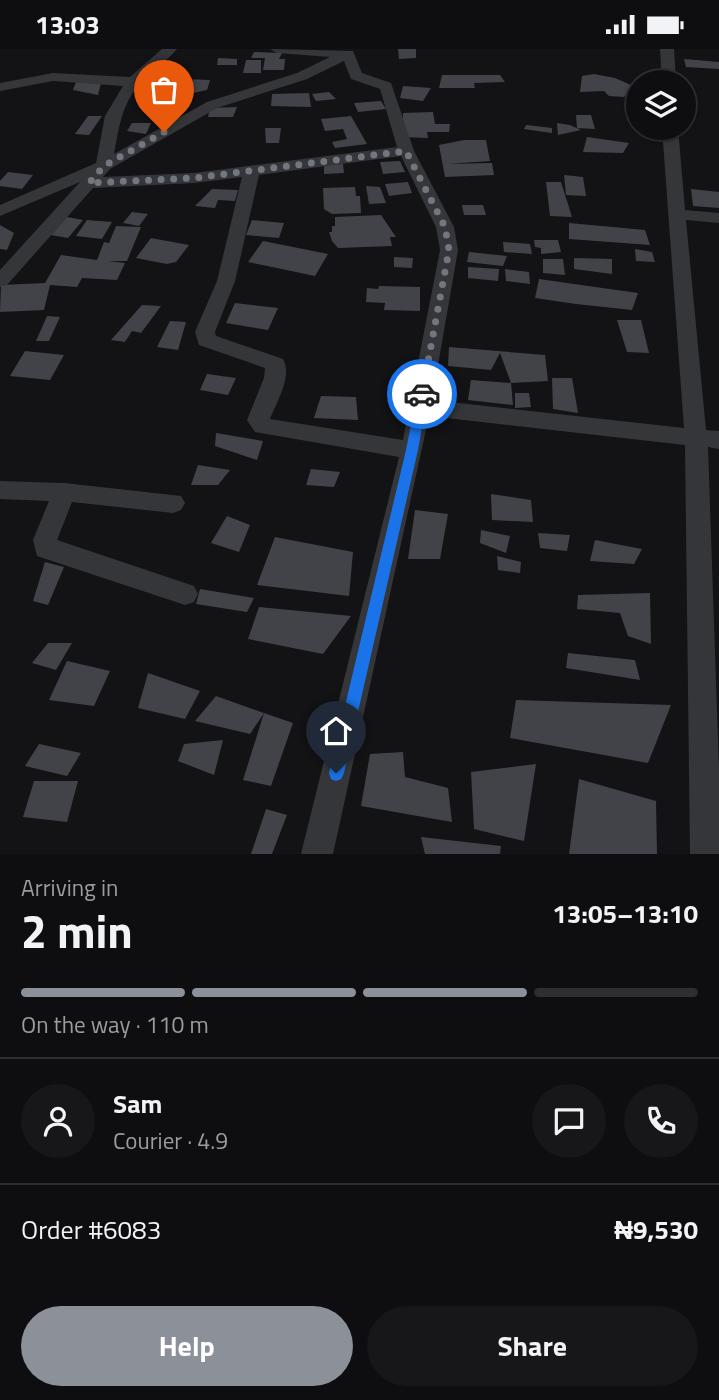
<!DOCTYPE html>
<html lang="en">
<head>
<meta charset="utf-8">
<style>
	body { margin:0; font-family:"Titillium Web",sans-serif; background:#171719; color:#f1f3f6; height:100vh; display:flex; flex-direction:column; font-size:26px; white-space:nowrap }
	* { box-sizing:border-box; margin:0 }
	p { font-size:23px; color:#9b9c9f }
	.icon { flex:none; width:38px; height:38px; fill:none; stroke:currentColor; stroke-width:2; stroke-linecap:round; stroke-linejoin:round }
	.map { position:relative; height:805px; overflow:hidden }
	.details { display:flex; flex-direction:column; background:#0e0e10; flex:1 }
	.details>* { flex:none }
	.fabs { position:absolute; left:626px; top:21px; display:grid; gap:14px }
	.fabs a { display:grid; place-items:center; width:70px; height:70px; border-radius:50%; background:#0e0e10; box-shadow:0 2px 5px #0004,0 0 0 2px #2e2e30; font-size:35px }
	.pin { position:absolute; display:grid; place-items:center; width:60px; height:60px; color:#fff; margin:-72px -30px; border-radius:50% 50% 50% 0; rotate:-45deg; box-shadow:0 0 7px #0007 }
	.pin .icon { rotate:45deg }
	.courier { position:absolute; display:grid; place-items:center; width:70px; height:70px; margin:-35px; border:5px solid #1a73e8; border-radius:50%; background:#fff; color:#222; box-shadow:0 2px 9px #0007 }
	.summary em { font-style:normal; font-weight:700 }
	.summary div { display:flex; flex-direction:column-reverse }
	.summary { display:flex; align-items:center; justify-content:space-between; height:119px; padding:0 21px }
	h1 { font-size:46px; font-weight:700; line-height:52px }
	.bar { display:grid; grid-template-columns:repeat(4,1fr); gap:10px 7px; align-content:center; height:84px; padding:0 21px }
	.bar i { height:9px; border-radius:5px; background:#2e2e30 }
	.bar .current { background:#8c9099 }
	.bar p { grid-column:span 4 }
	.line { display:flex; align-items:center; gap:18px; padding:0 21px; border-top:2px solid #2e2e30 }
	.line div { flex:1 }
	.round { display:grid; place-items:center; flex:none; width:74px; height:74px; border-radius:37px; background:#171719 }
	.action { display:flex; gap:14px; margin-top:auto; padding:14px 21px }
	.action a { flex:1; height:80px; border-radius:42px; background:#8c9099; color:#fff; font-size:28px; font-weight:700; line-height:80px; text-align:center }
	.action a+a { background:#171719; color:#f1f3f6 }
	.status { display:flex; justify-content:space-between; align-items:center; height:49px; padding:0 35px; background:#0e0e10; direction:ltr }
	.status svg { height:19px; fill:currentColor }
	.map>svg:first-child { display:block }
	.building { fill:#424348 }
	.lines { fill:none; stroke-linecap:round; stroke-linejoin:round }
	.street { fill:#353639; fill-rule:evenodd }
	.route { fill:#1a73e8 }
	.done { stroke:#73767c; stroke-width:7; stroke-dasharray:0 12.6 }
</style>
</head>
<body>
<div class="status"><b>13:03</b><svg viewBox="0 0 49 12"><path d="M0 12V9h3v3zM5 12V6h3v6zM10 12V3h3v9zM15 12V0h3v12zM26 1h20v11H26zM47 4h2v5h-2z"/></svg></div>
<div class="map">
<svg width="719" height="805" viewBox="0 0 719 805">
	<rect width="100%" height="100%" fill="#131315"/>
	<g class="building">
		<polygon points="398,0 416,0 416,9 399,10"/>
		<polygon points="254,3 282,4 279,10 285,10 284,21 263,21 265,9 251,9"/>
		<polygon points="218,9 237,10 237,16 217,16"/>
		<polygon points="684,10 719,13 719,20 686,18"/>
		<polygon points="246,11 261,11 261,24 243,24"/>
		<polygon points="594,25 615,29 633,37 624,48 609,47 604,42 580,43 582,27"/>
		<polygon points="442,26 500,26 505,33 474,34 475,39 439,39"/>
		<polygon points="185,30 210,31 207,41 193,44 191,39 182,54 157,53 171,37 176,38"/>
		<polygon points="76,33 101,34 98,46 73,41"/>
		<polygon points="403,37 431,39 423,52 400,49"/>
		<polygon points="329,43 336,50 316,52 312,45"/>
		<polygon points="309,44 311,58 271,57 272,45"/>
		<polygon points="381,52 386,60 358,63 354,54"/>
		<polygon points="237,58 233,68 208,68 210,59"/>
		<polygon points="433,63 435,75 450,75 449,83 427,83 428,89 402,88 403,64"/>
		<polygon points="576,66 591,66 595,80 577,79"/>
		<polygon points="88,67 102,67 89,86 75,85"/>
		<polygon points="351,67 367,95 335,99 332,93 347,90 343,80 325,82 321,70"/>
		<polygon points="132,74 151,74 146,85 127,82"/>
		<polygon points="557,74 570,76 581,81 558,86"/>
		<polygon points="526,76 552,79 552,84 524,80"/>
		<polygon points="265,79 281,79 279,94 266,94"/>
		<polygon points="587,88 629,94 623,104 583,103"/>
		<polygon points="464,91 486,91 490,112 447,115 492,114 494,126 445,128 439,96"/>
		<polygon points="400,112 405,123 383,125 380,113"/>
		<polygon points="343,115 344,124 324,125 324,116"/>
		<polygon points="8,123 33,126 22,140 0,137 0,132"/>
		<polygon points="564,126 583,128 586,147 566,146"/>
		<polygon points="408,133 412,144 389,147 385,135"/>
		<polygon points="546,133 561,133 572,168 550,167"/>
		<polygon points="366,137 380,138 386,154 369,155"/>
		<polygon points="355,138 356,147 360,147 361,164 332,165 324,160 323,139"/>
		<polygon points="212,140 238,141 235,152 218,151 215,159 195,157"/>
		<polygon points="691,140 719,143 719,159 693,157"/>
		<polygon points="462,156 483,156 486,166 464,166"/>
		<polygon points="132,163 148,165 139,177 123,174"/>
		<polygon points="381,166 396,188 390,188 392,197 338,199 332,192 329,183 332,183 332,177 335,177 335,168"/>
		<polygon points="67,168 83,171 68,189 51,186"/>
		<polygon points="87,171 112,173 102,190 76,187"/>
		<polygon points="252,171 284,174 279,189 246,186"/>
		<polygon points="569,174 645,181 650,196 569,190"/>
		<polygon points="0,176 14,184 7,201 0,200"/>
		<polygon points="116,177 141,178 127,212 108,212 125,214 117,231 82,229 77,238 50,236 44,261 0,263 1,236 45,234 61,206 97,211 104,193 109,194"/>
		<polygon points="151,189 189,196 176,213 167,215 136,209"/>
		<polygon points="534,191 558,191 561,203 541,205 541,199 535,198"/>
		<polygon points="263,192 328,205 315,227 248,213"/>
		<polygon points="503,193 530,195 532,205 504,203"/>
		<polygon points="635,200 652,203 655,213 636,212"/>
		<polygon points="469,203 507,207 503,217 467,213"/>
		<polygon points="394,208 413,209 412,219 394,218"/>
		<polygon points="574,209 612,210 612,225 574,220"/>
		<polygon points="543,210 563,210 565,226 543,224"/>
		<polygon points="468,218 499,220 498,232 468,229"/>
		<polygon points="505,220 529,223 530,235 506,232"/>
		<polygon points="539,230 581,236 638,244 632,261 576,255 535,249"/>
		<polygon points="379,237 420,238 420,262 384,261 385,254 366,253 367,239 378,240"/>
		<polygon points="235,254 278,259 268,281 226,274"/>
		<polygon points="142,256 161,257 141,284 132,282 125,293 111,291"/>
		<polygon points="47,267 60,268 49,292 36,292"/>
		<polygon points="617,271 641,271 649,304 627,303"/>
		<polygon points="170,272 186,273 178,301 157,298"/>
		<polygon points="449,298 545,306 548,332 511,334 513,356 468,351 471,331 511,334 500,304 491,321 448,317"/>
		<polygon points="25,302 64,306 50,331 10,327"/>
		<polygon points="207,325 236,329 228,346 200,341"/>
		<polygon points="552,329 572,329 578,364 553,360"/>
		<polygon points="515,344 529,344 531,358 515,359"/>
		<polygon points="321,347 356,348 358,371 314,369"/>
		<polygon points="216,384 263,392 257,411 215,397"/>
		<polygon points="198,416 230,421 218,436 191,436"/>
		<polygon points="311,420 340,423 334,438 306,436"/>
		<polygon points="491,445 531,451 533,473 492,471"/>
		<polygon points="415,461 448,465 440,510 408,510"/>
		<polygon points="227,467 250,476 239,503 211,494"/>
		<polygon points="481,481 510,487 506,504 480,494"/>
		<polygon points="538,484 570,486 567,502 540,499"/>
		<polygon points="275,488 353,503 349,547 257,536"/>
		<polygon points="595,491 642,500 634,515 590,512"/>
		<polygon points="497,507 521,513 520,524 498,521"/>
		<polygon points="45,513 64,518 48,556 33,552"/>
		<polygon points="200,540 254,549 247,563 196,555"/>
		<polygon points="650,544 651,595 628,587 620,564 577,560 578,546"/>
		<polygon points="259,558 351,567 323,605 248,590"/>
		<polygon points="48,594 72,594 56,621 32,614"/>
		<polygon points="568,604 635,611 640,631 566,619"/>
		<polygon points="67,612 110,622 94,657 49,651"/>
		<polygon points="148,624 200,642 185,670 138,659"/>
		<polygon points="216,647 264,664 250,685 195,672"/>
		<polygon points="516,651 671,656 648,714 510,689"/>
		<polygon points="264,664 293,674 271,737 243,731"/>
		<polygon points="223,691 214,726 178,712 184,695"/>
		<polygon points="39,695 81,704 67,727 25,717"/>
		<polygon points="403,703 405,728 448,739 452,773 361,757 370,705"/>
		<polygon points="536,715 524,792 474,780 471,723"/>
		<polygon points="579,730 656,752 657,805 569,805"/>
		<polygon points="34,732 78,732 67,773 23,768"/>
		<polygon points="266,760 287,766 272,805 251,805"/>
		<polygon points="421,788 501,797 500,805 425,805"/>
	</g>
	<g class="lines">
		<g class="street">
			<path d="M162,0H177C166,13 152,22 141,34C122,53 119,79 114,105L207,53L297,24L330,8L277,4L270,0L353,2L362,24L391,34L414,102L454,178L458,201L432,351L684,379L662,79H678L685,161L719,164V174L686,171L706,381L719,382V400L708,398L719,721V805H690L685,396L429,367L333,805H301L399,408L255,383L247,371L264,329L265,319L199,296L195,283L217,232L242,128L194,134L93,139L7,236L0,238V221L80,133L0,167V156L96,114L105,67L123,37L53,32L0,42V34L53,24L130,28ZM344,12L351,30L380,40L397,98L194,124L103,128L110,120L217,59L307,30ZM401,107L436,178L440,201L403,391L270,370C276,354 293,327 283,310L216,287L215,283L235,232L259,126Z"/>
			<polygon points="660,0 674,0 676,33 662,33"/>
			<polygon points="0,432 64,434 181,447 185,454 181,461 173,464 72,453 57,491 194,537 198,545 194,553 185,556 37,507 33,491 49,452 0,450"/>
		</g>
	</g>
	<polygon class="route" points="422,341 428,345 418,401 344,724 341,730 336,732 331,730 329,724 406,401 417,345"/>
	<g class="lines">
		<polyline class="done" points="164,83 104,117 89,134 194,129 406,102 445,178 449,201 422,345"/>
	</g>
</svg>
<div class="fabs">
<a><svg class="icon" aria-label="layers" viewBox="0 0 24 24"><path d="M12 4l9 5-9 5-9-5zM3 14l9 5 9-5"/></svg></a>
</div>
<div class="pin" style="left:164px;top:83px;background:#ea580c"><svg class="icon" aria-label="bag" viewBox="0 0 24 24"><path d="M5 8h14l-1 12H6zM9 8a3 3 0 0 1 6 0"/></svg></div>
<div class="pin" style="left:336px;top:724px;background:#1f2937"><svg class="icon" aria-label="home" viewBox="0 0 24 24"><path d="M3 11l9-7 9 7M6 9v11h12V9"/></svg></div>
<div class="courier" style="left:422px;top:345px"><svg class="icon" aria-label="car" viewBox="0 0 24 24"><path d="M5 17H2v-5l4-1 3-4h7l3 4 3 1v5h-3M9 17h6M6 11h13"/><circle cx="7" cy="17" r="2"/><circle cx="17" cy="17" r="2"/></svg></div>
</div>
<section class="details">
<div class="summary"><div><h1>2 min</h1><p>Arriving in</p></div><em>13:05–13:10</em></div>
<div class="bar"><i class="current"></i><i class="current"></i><i class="current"></i><i></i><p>On the way · 110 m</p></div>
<div class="line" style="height:126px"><a class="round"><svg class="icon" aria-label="person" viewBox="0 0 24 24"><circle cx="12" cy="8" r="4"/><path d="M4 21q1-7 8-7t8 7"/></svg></a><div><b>Sam</b><p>Courier · 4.9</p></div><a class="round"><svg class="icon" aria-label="chat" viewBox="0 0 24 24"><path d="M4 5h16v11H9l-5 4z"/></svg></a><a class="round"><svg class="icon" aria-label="phone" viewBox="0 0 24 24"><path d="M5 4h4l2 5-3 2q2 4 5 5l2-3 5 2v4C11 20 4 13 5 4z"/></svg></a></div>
<div class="line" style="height:91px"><div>Order #6083</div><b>₦9,530</b></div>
<div class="action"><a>Help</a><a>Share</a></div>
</section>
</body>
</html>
